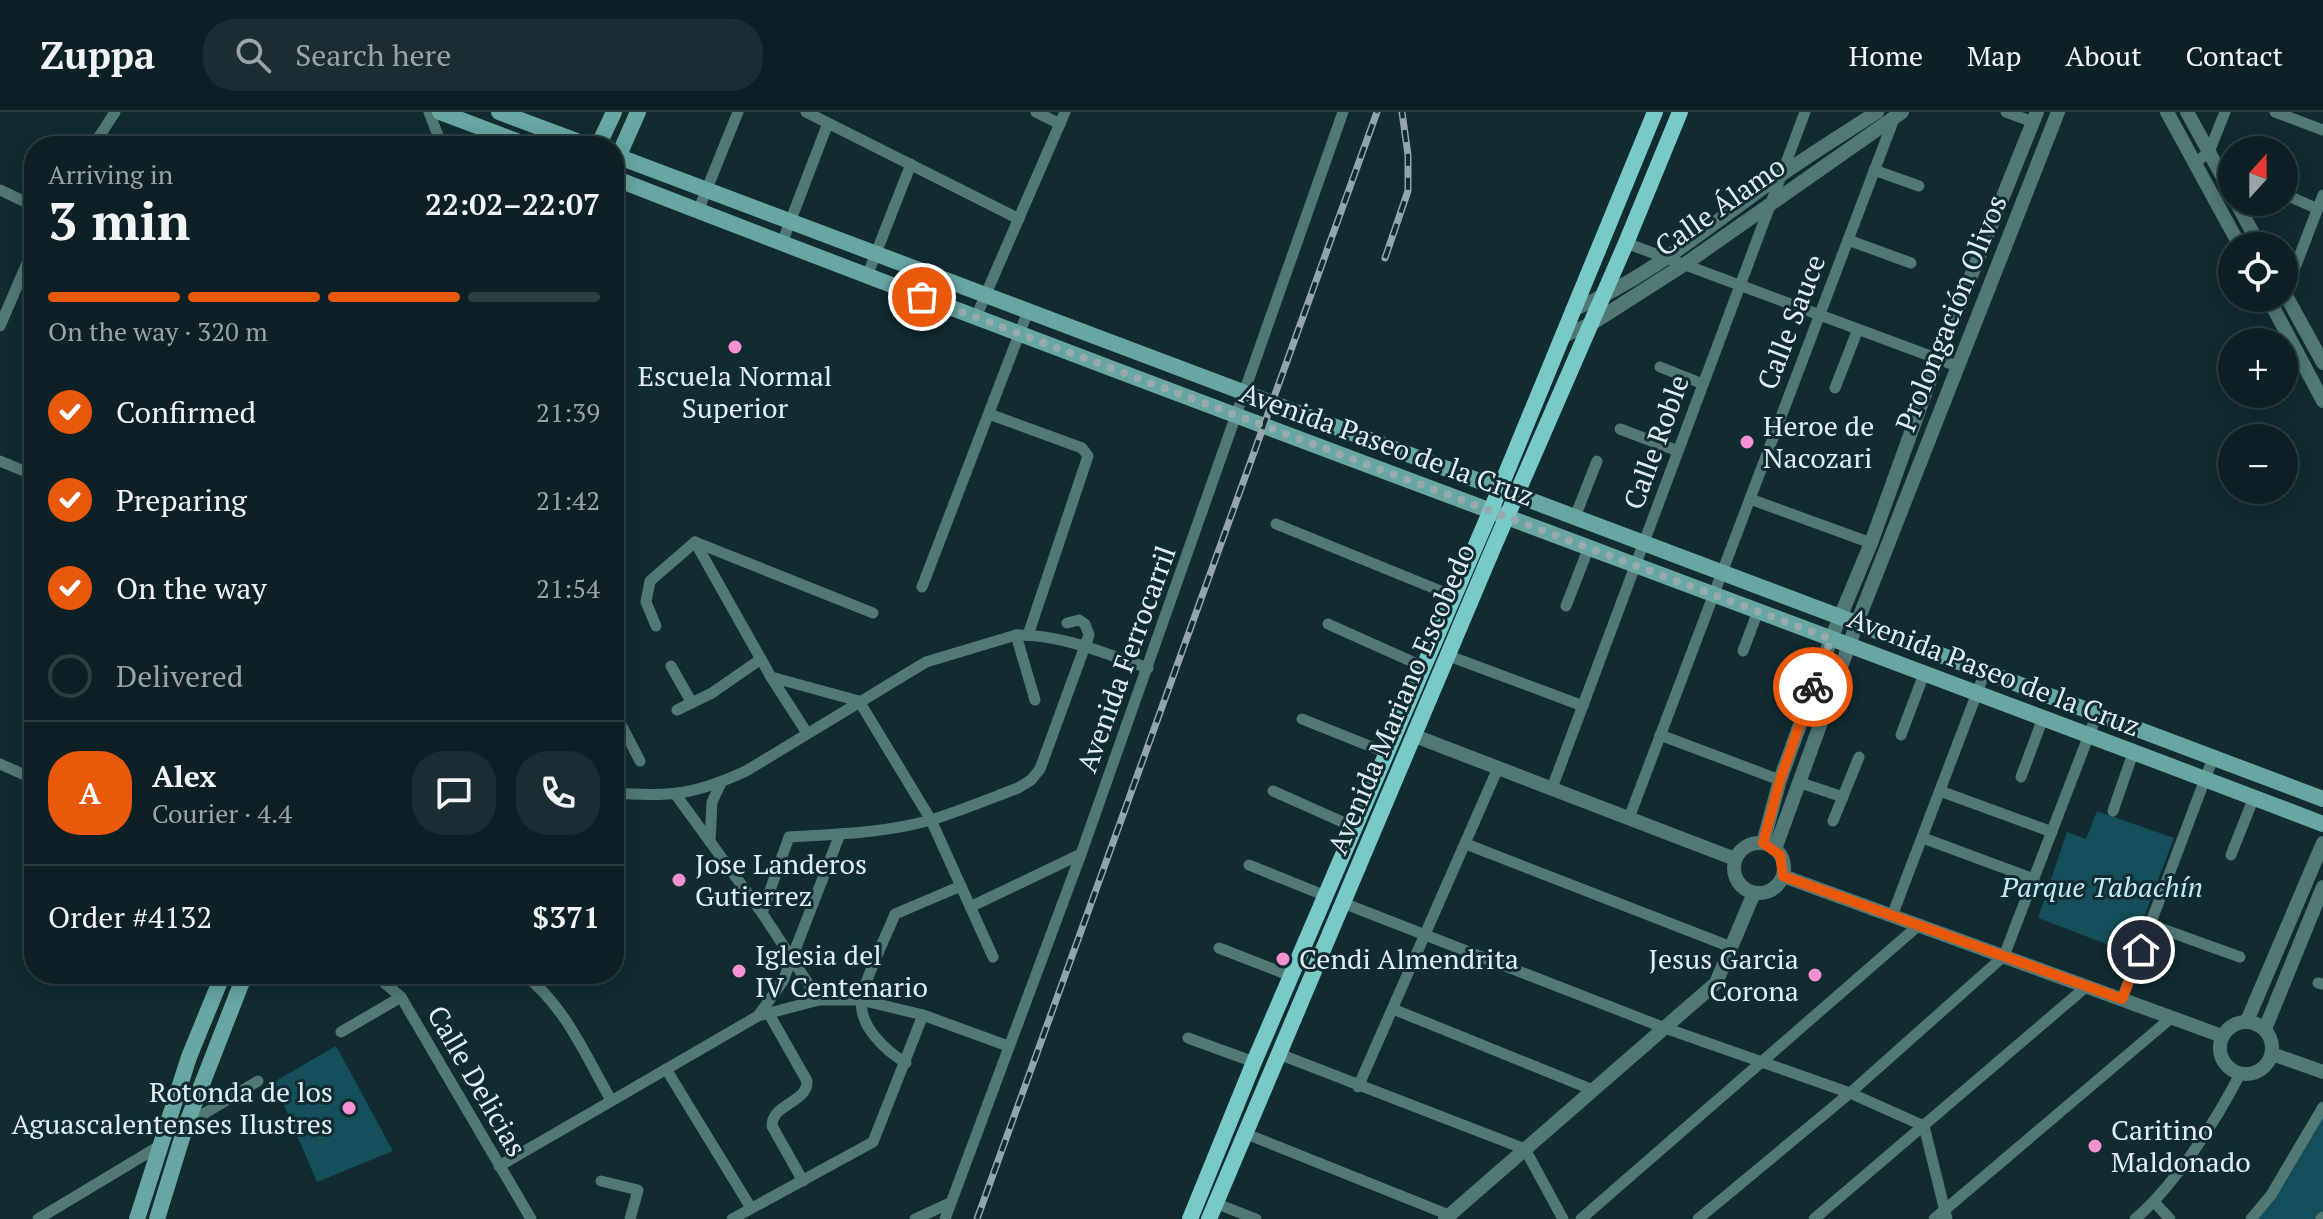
<!DOCTYPE html>
<html lang="en">
<head>
<meta charset="utf-8">
<style>
	body { margin:0; font-family:"PT Serif",serif; background:#1b2d32; color:#f1f3f6; height:100vh; display:flex; flex-direction:column; font-size:30px; white-space:nowrap }
	* { box-sizing:border-box; margin:0 }
	p { font-size:26px; color:#9aa3a7 }
	.icon { flex:none; width:44px; height:44px; fill:none; stroke:currentColor; stroke-width:2; stroke-linecap:round; stroke-linejoin:round }
	.map { position:relative; flex:1; overflow:hidden }
	.sheet { position:absolute; left:24px; top:24px; width:600px; height:848px; display:flex; flex-direction:column; background:#0d2025; border-radius:32px; box-shadow:0 4px 20px #0003,0 0 0 2px #2d3e42 }
	.sheet>* { flex:none }
	.needle { width:52px; rotate:21deg }
	.fabs { position:absolute; left:2218px; top:24px; display:grid; gap:16px }
	.fabs a { display:grid; place-items:center; width:80px; height:80px; border-radius:50%; background:#0d2025; box-shadow:0 4px 20px #0003,0 0 0 2px #2d3e42; font-size:40px }
	.pin { position:absolute; display:grid; place-items:center; width:68px; height:68px; color:#fff; margin:-34px; border:4px solid #fff; border-radius:50%; box-shadow:0 2px 8px #0007 }
	.courier { position:absolute; display:grid; place-items:center; width:80px; height:80px; margin:-40px; border:6px solid #ea580c; border-radius:50%; background:#fff; color:#222; box-shadow:0 2px 10px #0007 }
	.head em { font-style:normal; font-weight:700 }
	.head div { display:flex; flex-direction:column-reverse }
	.head { display:flex; align-items:center; justify-content:space-between; height:136px; padding:0 24px }
	h1 { font-size:52px; font-weight:700; line-height:60px }
	.bar { display:grid; grid-template-columns:repeat(4,1fr); gap:12px 8px; align-content:center; height:96px; padding:0 24px }
	.bar i { height:10px; border-radius:6px; background:#2d3e42 }
	.bar .active { background:#ea580c }
	.bar p { grid-column:span 4 }
	.line { display:flex; align-items:center; gap:20px; padding:0 24px; border-top:2px solid #2d3e42 }
	.line div { flex:1 }
	.round { display:grid; place-items:center; flex:none; width:84px; height:84px; border-radius:32px; background:#1b2d32 }
	ol { padding:0 24px; list-style:none }
	li { display:flex; align-items:center; gap:24px; height:88px }
	li p { margin-inline-start:auto }
	li .icon { padding:8px; border-radius:50%; background:#ea580c; color:#fff; stroke-width:4 }
	li:last-child { color:#9aa3a7 }
	li i { width:44px; height:44px; border:4px solid #2d3e42; border-radius:50% }
	header { display:flex; align-items:center; gap:48px; box-sizing:border-box; height:112px; padding:0 40px; background:#0d2025; border-bottom:2px solid #2d3e42 }
	header strong { font-size:38px }
	nav { display:flex; gap:44px; margin-inline-start:auto; font-size:28px }
	.search { width:560px; height:72px; background:#1b2d32; display:flex; align-items:center; gap:20px; box-sizing:border-box; padding:0 28px; border-radius:32px; color:#9aa3a7; font-size:30px }
	.map>svg:first-child { display:block }
	.green { fill:#144e5b }
	.lines { fill:none; stroke-linecap:round; stroke-linejoin:round }
	.minor { stroke:#527876; stroke-width:11 }
	.tertiary { stroke:#527876; stroke-width:14 }
	.secondary { stroke:#67a6a3; stroke-width:16 }
	.primary { stroke:#77cac7; stroke-width:16 }
	.rail-casing { stroke:#92a5aa; stroke-width:7 }
	.rail { stroke:#112b31; stroke-width:4; stroke-dasharray:12; stroke-linecap:butt }
	.done { stroke:#98aaaf; stroke-width:8; stroke-dasharray:0 14.4 }
	.route { stroke:#ea580c; stroke-width:10 }
	.poi-dot { fill:#f591d2; stroke:#112b31; stroke-width:3 }
	.labels { text-anchor:middle; stroke-width:6; stroke-linejoin:round; paint-order:stroke }
	.street-label { font-size:28px; fill:#e0eef3; stroke:#112b31 }
	.poi-label { font-size:28px; fill:#e0eef3; stroke:#112b31; text-anchor:start }
	.park-label { font-size:28px; font-style:italic; fill:#beecf9; stroke:#112b31 }
</style>
</head>
<body>
<header>
<strong>Zuppa</strong>
<div class="search"><svg class="icon" aria-label="search" viewBox="0 0 24 24"><circle cx="10" cy="10" r="6"/><path d="M15 15l6 6"/></svg>Search here</div>
<nav><a>Home</a><a>Map</a><a>About</a><a>Contact</a></nav>
</header>
<div class="map">
<svg width="2323" height="1107" viewBox="0 0 2323 1107">
	<rect width="100%" height="100%" fill="#112b31"/>
	<g class="green">
		<polygon points="2097,699 2174,726 2130,841 2038,806 2067,720 2086,727"/>
		<polygon points="336,934 393,1039 317,1070 274,970"/>
		<polygon points="2323,995 2323,1105 2321,1107 2251,1107"/>
	</g>
	<g class="lines">
		<g class="minor">
			<polyline points="429,0 442,34"/>
			<polyline points="806,0 1019,107"/>
			<polyline points="1036,0 1060,12"/>
			<polyline points="2006,0 2033,10"/>
			<polyline points="2275,0 2323,18"/>
			<polyline points="93,34 115,0"/>
			<polyline points="2195,51 2209,40 2225,0"/>
			<polyline points="1874,58 1919,74"/>
			<polyline points="0,78 34,94"/>
			<polyline points="2284,82 2318,97"/>
			<polyline points="698,99 738,0"/>
			<polyline points="1848,128 1911,151"/>
			<polyline points="782,131 828,11"/>
			<polyline points="1626,131 1957,254"/>
			<polyline points="867,164 911,52"/>
			<polyline points="2284,184 2323,83"/>
			<polyline points="976,205 1065,0"/>
			<polyline points="0,214 34,135"/>
			<polyline points="1660,255 1703,272"/>
			<polyline points="1835,276 1858,217"/>
			<polyline points="989,302 1082,336 1088,344 1028,523"/>
			<polyline points="1620,317 1678,339"/>
			<polyline points="0,349 34,363"/>
			<polyline points="1750,387 1871,431"/>
			<polyline points="1575,405 1597,349"/>
			<polyline points="1276,412 1453,484"/>
			<polyline points="695,430 771,565 807,621"/>
			<polyline points="695,430 873,501"/>
			<polyline points="922,475 1028,199"/>
			<polyline points="1566,494 1589,435"/>
			<polyline points="1328,512 1424,555"/>
			<polyline points="656,514 646,490 650,469 695,430"/>
			<polyline points="1016,523 1035,588"/>
			<polyline points="1743,539 1758,499"/>
			<polyline points="1449,544 1583,594"/>
			<polyline points="671,554 692,591"/>
			<polyline points="771,565 859,589 931,708 993,845"/>
			<polyline points="677,598 712,581 761,547"/>
			<polyline points="614,599 640,649"/>
			<polyline points="1302,607 1387,641"/>
			<polyline points="1660,623 1780,668"/>
			<polyline points="1901,623 1924,562"/>
			<polyline points="0,652 34,667"/>
			<polyline points="2021,665 2043,606"/>
			<polyline points="1798,670 1843,685"/>
			<polyline points="1552,676 1805,0"/>
			<polyline points="1273,679 1356,716"/>
			<polyline points="1940,679 2052,720"/>
			<path d="M614,681C670,685 694,683 746,659L926,550L1016,523C1061,522 1106,542 1148,556"/>
			<polyline points="676,683 762,801 819,888"/>
			<polyline points="2113,699 2133,641"/>
			<polyline points="1629,706 1895,4"/>
			<polyline points="1833,709 1859,645"/>
			<polyline points="1923,726 2034,767"/>
			<polyline points="710,730 712,690 721,671"/>
			<polyline points="1466,732 1731,835"/>
			<polyline points="2231,743 2254,685"/>
			<polyline points="1249,753 1326,784"/>
			<polyline points="1343,791 1665,916 1850,981 1924,1014 1947,1107"/>
			<polyline points="970,795 1081,742"/>
			<path d="M762,801L789,725C836,722 885,721 931,708C960,699 989,687 1018,676L1031,668L1040,657L1089,523L1085,512L1079,508L1067,511"/>
			<polyline points="1892,804 1985,560"/>
			<polyline points="2151,813 2240,845"/>
			<polyline points="1219,836 1291,864"/>
			<polyline points="374,862 401,885 531,1107"/>
			<path d="M523,862C565,893 585,943 611,988"/>
			<polyline points="2318,871 2323,872"/>
			<polyline points="2122,887 2213,646"/>
			<polyline points="1393,897 1593,978"/>
			<path d="M769,902L807,969C808,991 772,991 772,1014L803,1069"/>
			<polyline points="758,904 783,869 840,722"/>
			<polyline points="341,920 401,885"/>
			<polyline points="1188,926 1254,950"/>
			<polyline points="1279,942 1525,1037 1563,1107"/>
			<path d="M906,951C886,939 857,913 862,886C866,863 886,825 895,802L961,774"/>
			<polyline points="666,957 751,1096"/>
			<polyline points="1358,975 1498,656"/>
			<polyline points="187,1012 258,969"/>
			<polyline points="1244,1021 1449,1103"/>
			<polyline points="499,1054 758,904 819,888 861,888 923,903 1008,934"/>
			<polyline points="601,1069 638,1078 630,1107"/>
			<polyline points="2154,1090 2170,1107"/>
			<polyline points="1215,1091 1256,1107"/>
			<polyline points="38,1107 161,1033"/>
			<polyline points="732,1107 873,1030 923,903"/>
			<polyline points="915,1107 950,1091"/>
			<polyline points="945,1107 1081,742 1343,0"/>
			<polyline points="1581,1107 1919,813"/>
			<polyline points="1698,1107 1850,981 2004,844 2097,602"/>
			<polyline points="1814,1107 2087,874"/>
			<polyline points="1934,1107 2171,906"/>
			<path d="M2135,1107C2175,1073 2216,1009 2240,962"/>
			<polyline points="2251,1107 2271,1083 2323,995"/>
			<polyline points="2321,1107 2323,1105"/>
		</g>
		<g class="tertiary">
			<polyline points="2167,0 2240,134"/>
			<polyline points="2187,0 2232,82"/>
			<polyline points="2236,90 2260,134"/>
			<polyline points="2284,180 2323,251"/>
			<polyline points="2268,186 2323,289"/>
			<path d="M1572,198C1643,169 1703,119 1764,75C1801,48 1839,25 1877,0"/>
			<polyline points="1563,224 1591,212 1685,152 1902,0"/>
			<polyline points="1415,624 1735,747"/>
			<circle cx="1759" cy="756" r="25"/>
			<polyline points="1763,731 1780,668 1831,527 1871,431 1938,246 2037,0"/>
			<polyline points="1775,737 1857,511 2058,0"/>
			<polyline points="1783,764 2222,924"/>
			<polyline points="2247,909 2323,731"/>
			<circle cx="2246" cy="936" r="26"/>
			<polyline points="2265,917 2323,775"/>
			<polyline points="2272,942 2323,960"/>
			<polyline points="1445,1107 1716,871 1754,781"/>
		</g>
		<g class="secondary">
			<polyline points="440,0 530,34"/>
			<polyline points="499,0 590,34"/>
			<polyline points="598,34 614,0"/>
			<polyline points="614,43 2323,687"/>
			<polyline points="615,52 638,0"/>
			<path d="M614,66C1182,287 1754,495 2323,712"/>
			<polyline points="137,1107 189,945 223,862"/>
			<polyline points="157,1107 186,1013 245,862"/>
		</g>
		<g class="primary">
			<polyline points="1190,1107 1254,950 1491,398 1655,0"/>
			<polyline points="1209,1107 1494,434 1626,131 1680,0"/>
		</g>
		<defs>
			<g id="rail">
				<polyline points="1385,146 1408,79 1408,43 1402,0"/>
				<polyline points="977,1107 1377,0"/>
			</g>
		</defs>
		<use href="#rail" class="rail-casing"/>
		<use href="#rail" class="rail"/>
	</g>
	<g class="lines">
		<polyline class="done" points="922,185 1831,527 1813,575"/>
		<polyline class="route" points="1813,575 1780,668 1763,731 1780,743 1783,764 2122,887 2141,838"/>
	</g>
	<g class="poi-dot">
		<circle cx="735" cy="235" r="8"/>
		<circle cx="1747" cy="330" r="8"/>
		<circle cx="679" cy="768" r="8"/>
		<circle cx="1283" cy="847" r="8"/>
		<circle cx="739" cy="859" r="8"/>
		<circle cx="1815" cy="863" r="8"/>
		<circle cx="349" cy="996" r="8"/>
		<circle cx="2095" cy="1034" r="8"/>
	</g>
	<g class="labels">
		<g class="street-label">
			<text transform="translate(1720 94) rotate(-35)" y="10">Calle Álamo</text>
			<text transform="translate(1951 201) rotate(-68)" y="10">Prolongación Olivos</text>
			<text transform="translate(1791 210) rotate(-69)" y="10">Calle Sauce</text>
			<text transform="translate(1656 330) rotate(-70)" y="10">Calle Roble</text>
			<text transform="translate(1387 332) rotate(20)" y="10">Avenida Paseo de la Cruz</text>
			<text transform="translate(1126 547) rotate(-70)" y="10">Avenida Ferrocarril</text>
			<text transform="translate(1994 560) rotate(21)" y="10">Avenida Paseo de la Cruz</text>
			<text transform="translate(1401 587) rotate(-67)" y="10">Avenida Mariano Escobedo</text>
			<text transform="translate(477 969) rotate(60)" y="10">Calle Delicias</text>
		</g>
		<g class="poi-label">
			<text x="735" y="274" text-anchor="middle">Escuela Normal<tspan x="735" dy="32">Superior</tspan></text>
			<text x="1763" y="324">Heroe de<tspan x="1763" dy="32">Nacozari</tspan></text>
			<text x="695" y="762">Jose Landeros<tspan x="695" dy="32">Gutierrez</tspan></text>
			<text x="755" y="853">Iglesia del<tspan x="755" dy="32">IV Centenario</tspan></text>
			<text x="1299" y="857">Cendi Almendrita</text>
			<text x="1799" y="857" text-anchor="end">Jesus Garcia<tspan x="1799" dy="32">Corona</tspan></text>
			<text x="333" y="990" text-anchor="end">Rotonda de los<tspan x="333" dy="32">Aguascalentenses Ilustres</tspan></text>
			<text x="2111" y="1028">Caritino<tspan x="2111" dy="32">Maldonado</tspan></text>
		</g>
		<g class="park-label">
			<text x="2102" y="785">Parque Tabachín</text>
		</g>
	</g>
</svg>
<div class="fabs">
<a><svg class="needle" viewBox="-14 -14 28 28"><path d="M0-13l5 13h-10z" fill="#e53935"/><path d="M0 13l5-13h-10z" fill="#9aa3a7"/></svg></a>
<a><svg class="icon" aria-label="locate" viewBox="0 0 24 24"><circle cx="12" cy="12" r="6"/><path d="M12 2v4M12 18v4M2 12h4M18 12h4"/></svg></a>
<a>+</a>
<a>−</a>
</div>
<div class="pin" style="left:922px;top:185px;background:#ea580c"><svg class="icon" aria-label="bag" viewBox="0 0 24 24"><path d="M5 8h14l-1 12H6zM9 8a3 3 0 0 1 6 0"/></svg></div>
<div class="pin" style="left:2141px;top:838px;background:#1f2937"><svg class="icon" aria-label="home" viewBox="0 0 24 24"><path d="M3 11l9-7 9 7M6 9v11h12V9"/></svg></div>
<div class="courier" style="left:1813px;top:575px"><svg class="icon" aria-label="bike" viewBox="0 0 24 24"><circle cx="6" cy="16" r="4"/><circle cx="18" cy="16" r="4"/><path d="M6 16l4-8h5l3 8M10 8l3 8H6M13 5h3"/></svg></div>
<section class="sheet">
<div class="head"><div><h1>3 min</h1><p>Arriving in</p></div><em>22:02–22:07</em></div>
<div class="bar"><i class="active"></i><i class="active"></i><i class="active"></i><i></i><p>On the way · 320 m</p></div>
<ol>
<li><svg class="icon" aria-label="check" viewBox="0 0 24 24"><path d="M5 12l5 5 9-10"/></svg>Confirmed<p>21:39</p></li>
<li><svg class="icon" aria-label="check" viewBox="0 0 24 24"><path d="M5 12l5 5 9-10"/></svg>Preparing<p>21:42</p></li>
<li><svg class="icon" aria-label="check" viewBox="0 0 24 24"><path d="M5 12l5 5 9-10"/></svg>On the way<p>21:54</p></li>
<li><i></i>Delivered</li>
</ol>
<div class="line" style="height:144px"><b class="round" style="background:#ea580c;color:#fff">A</b><div><b>Alex</b><p>Courier · 4.4</p></div><a class="round"><svg class="icon" aria-label="chat" viewBox="0 0 24 24"><path d="M4 5h16v11H9l-5 4z"/></svg></a><a class="round"><svg class="icon" aria-label="phone" viewBox="0 0 24 24"><path d="M5 4h4l2 5-3 2q2 4 5 5l2-3 5 2v4C11 20 4 13 5 4z"/></svg></a></div>
<div class="line" style="height:104px"><div>Order #4132</div><b>$371</b></div>
</section>
</div>
</body>
</html>
